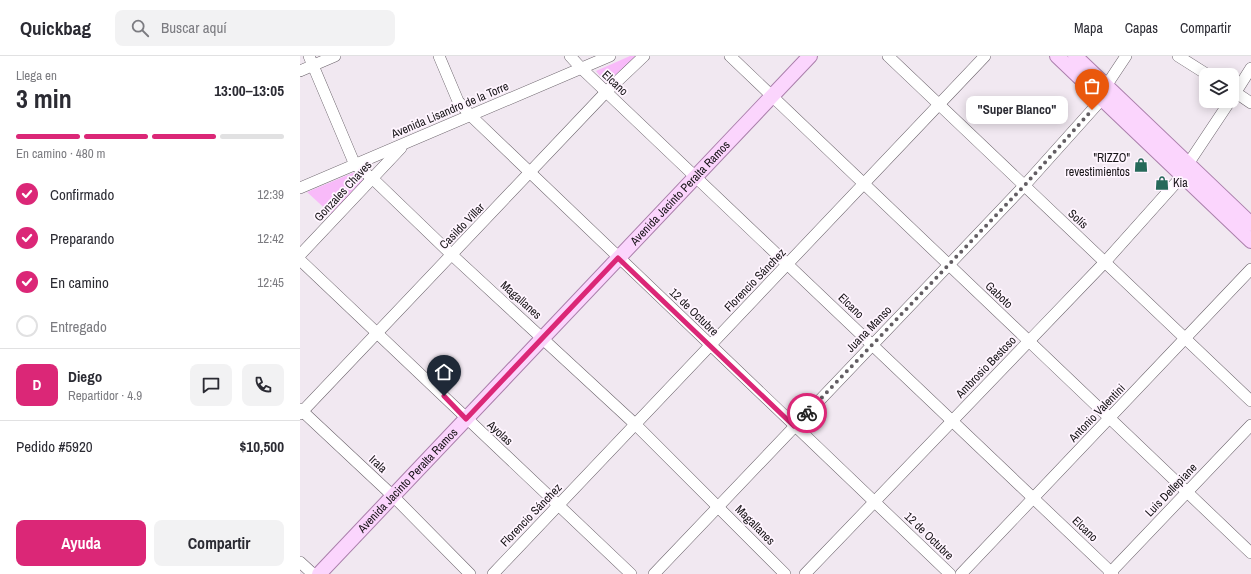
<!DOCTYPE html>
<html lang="es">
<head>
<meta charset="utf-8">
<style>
	body { margin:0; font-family:"Archivo Narrow",sans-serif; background:#f2f2f3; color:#2b2b33; height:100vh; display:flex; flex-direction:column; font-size:15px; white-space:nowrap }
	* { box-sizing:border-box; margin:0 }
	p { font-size:13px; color:#7c7c81 }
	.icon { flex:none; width:22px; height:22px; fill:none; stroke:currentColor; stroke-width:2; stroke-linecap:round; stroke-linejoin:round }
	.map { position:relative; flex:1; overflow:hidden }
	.panel { display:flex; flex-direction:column; background:#fff; width:300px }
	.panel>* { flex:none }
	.buttons { position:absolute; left:899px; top:12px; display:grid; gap:8px }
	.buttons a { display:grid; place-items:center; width:40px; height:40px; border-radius:8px; background:#fff; box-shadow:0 2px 10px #0003; font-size:20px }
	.pin { position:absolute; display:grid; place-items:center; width:34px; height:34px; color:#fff; margin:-41px -17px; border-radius:50% 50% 50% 0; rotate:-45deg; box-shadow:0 0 4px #0007 }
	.pin .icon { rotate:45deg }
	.courier { position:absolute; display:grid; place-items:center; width:40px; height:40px; margin:-20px; border:3px solid #db2777; border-radius:50%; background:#fff; color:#222; box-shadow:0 1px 5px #0007 }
	.bubble { position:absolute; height:28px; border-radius:8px; background:#fff; box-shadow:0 2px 10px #0003; font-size:13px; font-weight:700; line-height:28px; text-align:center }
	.headline em { font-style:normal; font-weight:700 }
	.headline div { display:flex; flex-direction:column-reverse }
	.headline { display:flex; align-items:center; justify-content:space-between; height:68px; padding:0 16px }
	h1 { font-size:26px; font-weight:700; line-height:30px }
	.bar { display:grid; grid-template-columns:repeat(4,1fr); gap:6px 4px; align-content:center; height:48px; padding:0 16px }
	.bar i { height:5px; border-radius:3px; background:#e1e1e2 }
	.bar .on { background:#db2777 }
	.bar p { grid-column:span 4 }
	.line { display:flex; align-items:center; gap:10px; padding:0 16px; border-top:1px solid #e1e1e2 }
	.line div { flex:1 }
	.round { display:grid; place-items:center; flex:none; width:42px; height:42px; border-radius:8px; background:#f2f2f3 }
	ol { padding:0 16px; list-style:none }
	li { display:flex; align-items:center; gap:12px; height:44px }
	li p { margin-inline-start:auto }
	li .icon { padding:4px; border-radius:50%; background:#db2777; color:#fff; stroke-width:4 }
	li:last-child { color:#7c7c81 }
	li i { width:22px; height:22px; border:2px solid #e1e1e2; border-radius:50% }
	.action { display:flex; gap:8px; margin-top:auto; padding:8px 16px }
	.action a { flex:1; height:46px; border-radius:8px; background:#db2777; color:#fff; font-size:16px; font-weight:700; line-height:46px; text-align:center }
	.action a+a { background:#f2f2f3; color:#2b2b33 }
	header { display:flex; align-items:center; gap:24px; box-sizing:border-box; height:56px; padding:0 20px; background:#fff; border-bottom:1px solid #e1e1e2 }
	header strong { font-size:19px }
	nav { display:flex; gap:22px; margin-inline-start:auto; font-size:14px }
	.search { width:280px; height:36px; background:#f2f2f3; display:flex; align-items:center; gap:10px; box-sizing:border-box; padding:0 14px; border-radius:8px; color:#7c7c81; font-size:15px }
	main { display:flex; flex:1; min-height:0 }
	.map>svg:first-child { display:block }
	.green { fill:#f8baf9 }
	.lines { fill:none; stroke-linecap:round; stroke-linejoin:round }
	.minor-casing { stroke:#6a626a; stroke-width:12 }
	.major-casing { stroke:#aa7fab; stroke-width:16 }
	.minor { stroke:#fff; stroke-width:11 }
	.major { stroke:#fbd5fd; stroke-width:14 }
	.done { stroke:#635e63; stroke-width:4; stroke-dasharray:0 7.2 }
	.route { stroke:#db2777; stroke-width:5 }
	.labels { text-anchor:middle; stroke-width:3.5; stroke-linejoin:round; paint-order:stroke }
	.street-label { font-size:12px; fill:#161316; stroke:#fff5ff }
	.poi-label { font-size:12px; fill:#161316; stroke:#fff5ff; text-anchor:end }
</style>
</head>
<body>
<header>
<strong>Quickbag</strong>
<div class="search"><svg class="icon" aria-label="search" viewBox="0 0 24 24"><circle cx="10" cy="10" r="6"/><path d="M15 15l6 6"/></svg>Buscar aquí</div>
<nav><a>Mapa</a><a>Capas</a><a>Compartir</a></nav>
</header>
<main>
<section class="panel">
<div class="headline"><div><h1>3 min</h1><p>Llega en</p></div><em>13:00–13:05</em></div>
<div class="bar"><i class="on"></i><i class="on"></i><i class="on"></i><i></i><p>En camino · 480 m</p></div>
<ol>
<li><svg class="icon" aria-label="check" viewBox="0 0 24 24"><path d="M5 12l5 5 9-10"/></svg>Confirmado<p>12:39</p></li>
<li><svg class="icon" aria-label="check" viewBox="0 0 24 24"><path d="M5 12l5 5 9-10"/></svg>Preparando<p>12:42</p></li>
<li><svg class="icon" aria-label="check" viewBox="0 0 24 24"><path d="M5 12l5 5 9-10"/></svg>En camino<p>12:45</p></li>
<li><i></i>Entregado</li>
</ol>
<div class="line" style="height:72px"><b class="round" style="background:#db2777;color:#fff">D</b><div><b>Diego</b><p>Repartidor · 4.9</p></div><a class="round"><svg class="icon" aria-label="chat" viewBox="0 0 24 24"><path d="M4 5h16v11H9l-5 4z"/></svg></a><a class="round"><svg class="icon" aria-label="phone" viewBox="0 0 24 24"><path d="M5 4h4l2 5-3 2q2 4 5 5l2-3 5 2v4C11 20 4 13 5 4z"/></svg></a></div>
<div class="line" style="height:52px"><div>Pedido #5920</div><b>$10,500</b></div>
<div class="action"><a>Ayuda</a><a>Compartir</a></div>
</section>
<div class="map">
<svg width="951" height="518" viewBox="0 0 951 518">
	<rect width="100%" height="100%" fill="#f1e8f1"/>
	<g class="green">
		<polygon points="330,0 336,0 313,26 305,26 296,15"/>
		<polygon points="55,116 57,116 63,124 32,159 7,136"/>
	</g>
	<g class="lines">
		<defs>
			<g id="minor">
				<polyline points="9,0 55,109 72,122 152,199 335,368 485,518"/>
				<polyline points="139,0 158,45 170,59 650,518"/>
				<polyline points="270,0 281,12 813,518"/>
				<polyline points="430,0 951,497"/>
				<polyline points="588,0 951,345"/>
				<polyline points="878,0 908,19"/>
				<polyline points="0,15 35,0"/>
				<polyline points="932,34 951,47"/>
				<polyline points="932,42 951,12"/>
				<polyline points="0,132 310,0"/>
				<polyline points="0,199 101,92"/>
				<polyline points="0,204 331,518"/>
				<polyline points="0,353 93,440 170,518"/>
				<polyline points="0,358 306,36 344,0"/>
				<polyline points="0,506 13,518"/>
				<polyline points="193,518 685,0"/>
				<polyline points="354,518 724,130 802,43 806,30 826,0"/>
				<polyline points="505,518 805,206 882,120 888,108 930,45"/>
				<polyline points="661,518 951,213"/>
				<polyline points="809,518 951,369"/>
			</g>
			<g id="major">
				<polyline points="757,0 951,185"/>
				<polyline points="775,0 951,168"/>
				<path id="s1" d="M19,518L510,0"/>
			</g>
		</defs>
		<use href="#minor" class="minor-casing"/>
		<use href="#major" class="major-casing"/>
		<use href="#minor" class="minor"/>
		<use href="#major" class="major"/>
	</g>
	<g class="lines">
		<polyline class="done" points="507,357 724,130 792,54"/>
		<polyline class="route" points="144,340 166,363 318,202 494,370 507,357"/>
	</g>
	<defs>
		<symbol id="shop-bare" viewBox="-9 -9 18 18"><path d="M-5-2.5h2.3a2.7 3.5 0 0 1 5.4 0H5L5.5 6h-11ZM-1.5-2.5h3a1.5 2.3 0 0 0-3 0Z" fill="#26695a" stroke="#fff5ff" stroke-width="2.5" paint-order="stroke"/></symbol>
	</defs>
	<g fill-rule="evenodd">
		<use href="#shop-bare" x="831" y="99" width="20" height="20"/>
		<use href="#shop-bare" x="852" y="117" width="20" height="20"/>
	</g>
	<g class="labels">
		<g class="street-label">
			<text transform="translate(315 27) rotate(43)" y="4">Elcano</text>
			<text transform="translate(150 54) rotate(-23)" y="4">Avenida Lisandro de la Torre</text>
			<text transform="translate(43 135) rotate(-47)" y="4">Gonzales Chaves</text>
			<text dy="4" stroke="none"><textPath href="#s1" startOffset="525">Avenida Jacinto Peralta Ramos</textPath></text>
			<text transform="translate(778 163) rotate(43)" y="4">Solís</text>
			<text transform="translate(162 170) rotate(-46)" y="4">Casildo Villar</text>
			<text transform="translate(455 224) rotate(-46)" y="4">Florencio Sánchez</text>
			<text transform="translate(699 239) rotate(44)" y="4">Gaboto</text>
			<text transform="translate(221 244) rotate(42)" y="4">Magallanes</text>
			<text transform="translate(551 250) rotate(44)" y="4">Elcano</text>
			<text transform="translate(394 256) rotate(44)" y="4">12 de Octubre</text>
			<text transform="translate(569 273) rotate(-46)" y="4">Juana Manso</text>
			<text transform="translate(686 311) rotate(-46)" y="4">Ambrosio Bestoso</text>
			<text transform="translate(797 357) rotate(-46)" y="4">Antonio Valentini</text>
			<text transform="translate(200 377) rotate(43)" y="4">Ayolas</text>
			<text transform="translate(78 408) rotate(43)" y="4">Irala</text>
			<text dy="4" stroke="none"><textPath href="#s1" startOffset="129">Avenida Jacinto Peralta Ramos</textPath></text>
			<text transform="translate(871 434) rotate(-46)" y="4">Luis Dellepiane</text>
			<text transform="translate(231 459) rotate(-46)" y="4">Florencio Sánchez</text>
			<text transform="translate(455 469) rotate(45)" y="4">Magallanes</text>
			<text transform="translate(785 473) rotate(44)" y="4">Elcano</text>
			<text transform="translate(629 480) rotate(44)" y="4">12 de Octubre</text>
		</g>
		<g class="poi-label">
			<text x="830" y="106">"RIZZO"<tspan x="830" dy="14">revestimientos</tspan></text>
			<text x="873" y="131" text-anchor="start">Kia</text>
		</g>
	</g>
</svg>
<div class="buttons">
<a><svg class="icon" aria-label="layers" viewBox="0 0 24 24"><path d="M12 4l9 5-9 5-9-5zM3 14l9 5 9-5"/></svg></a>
</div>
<div class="pin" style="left:792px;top:54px;background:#ea580c"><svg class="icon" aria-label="bag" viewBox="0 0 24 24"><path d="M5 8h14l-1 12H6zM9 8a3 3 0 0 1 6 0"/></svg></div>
<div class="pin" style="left:144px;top:340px;background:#1f2937"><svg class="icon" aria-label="home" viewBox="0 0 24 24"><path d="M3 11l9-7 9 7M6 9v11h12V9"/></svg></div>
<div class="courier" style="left:507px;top:357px"><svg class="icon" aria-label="bike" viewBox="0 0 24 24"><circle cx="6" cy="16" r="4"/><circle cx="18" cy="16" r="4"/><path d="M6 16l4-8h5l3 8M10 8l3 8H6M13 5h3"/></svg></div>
<div class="bubble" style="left:666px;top:40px;width:102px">&quot;Super Blanco&quot;</div>
</div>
</main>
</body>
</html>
